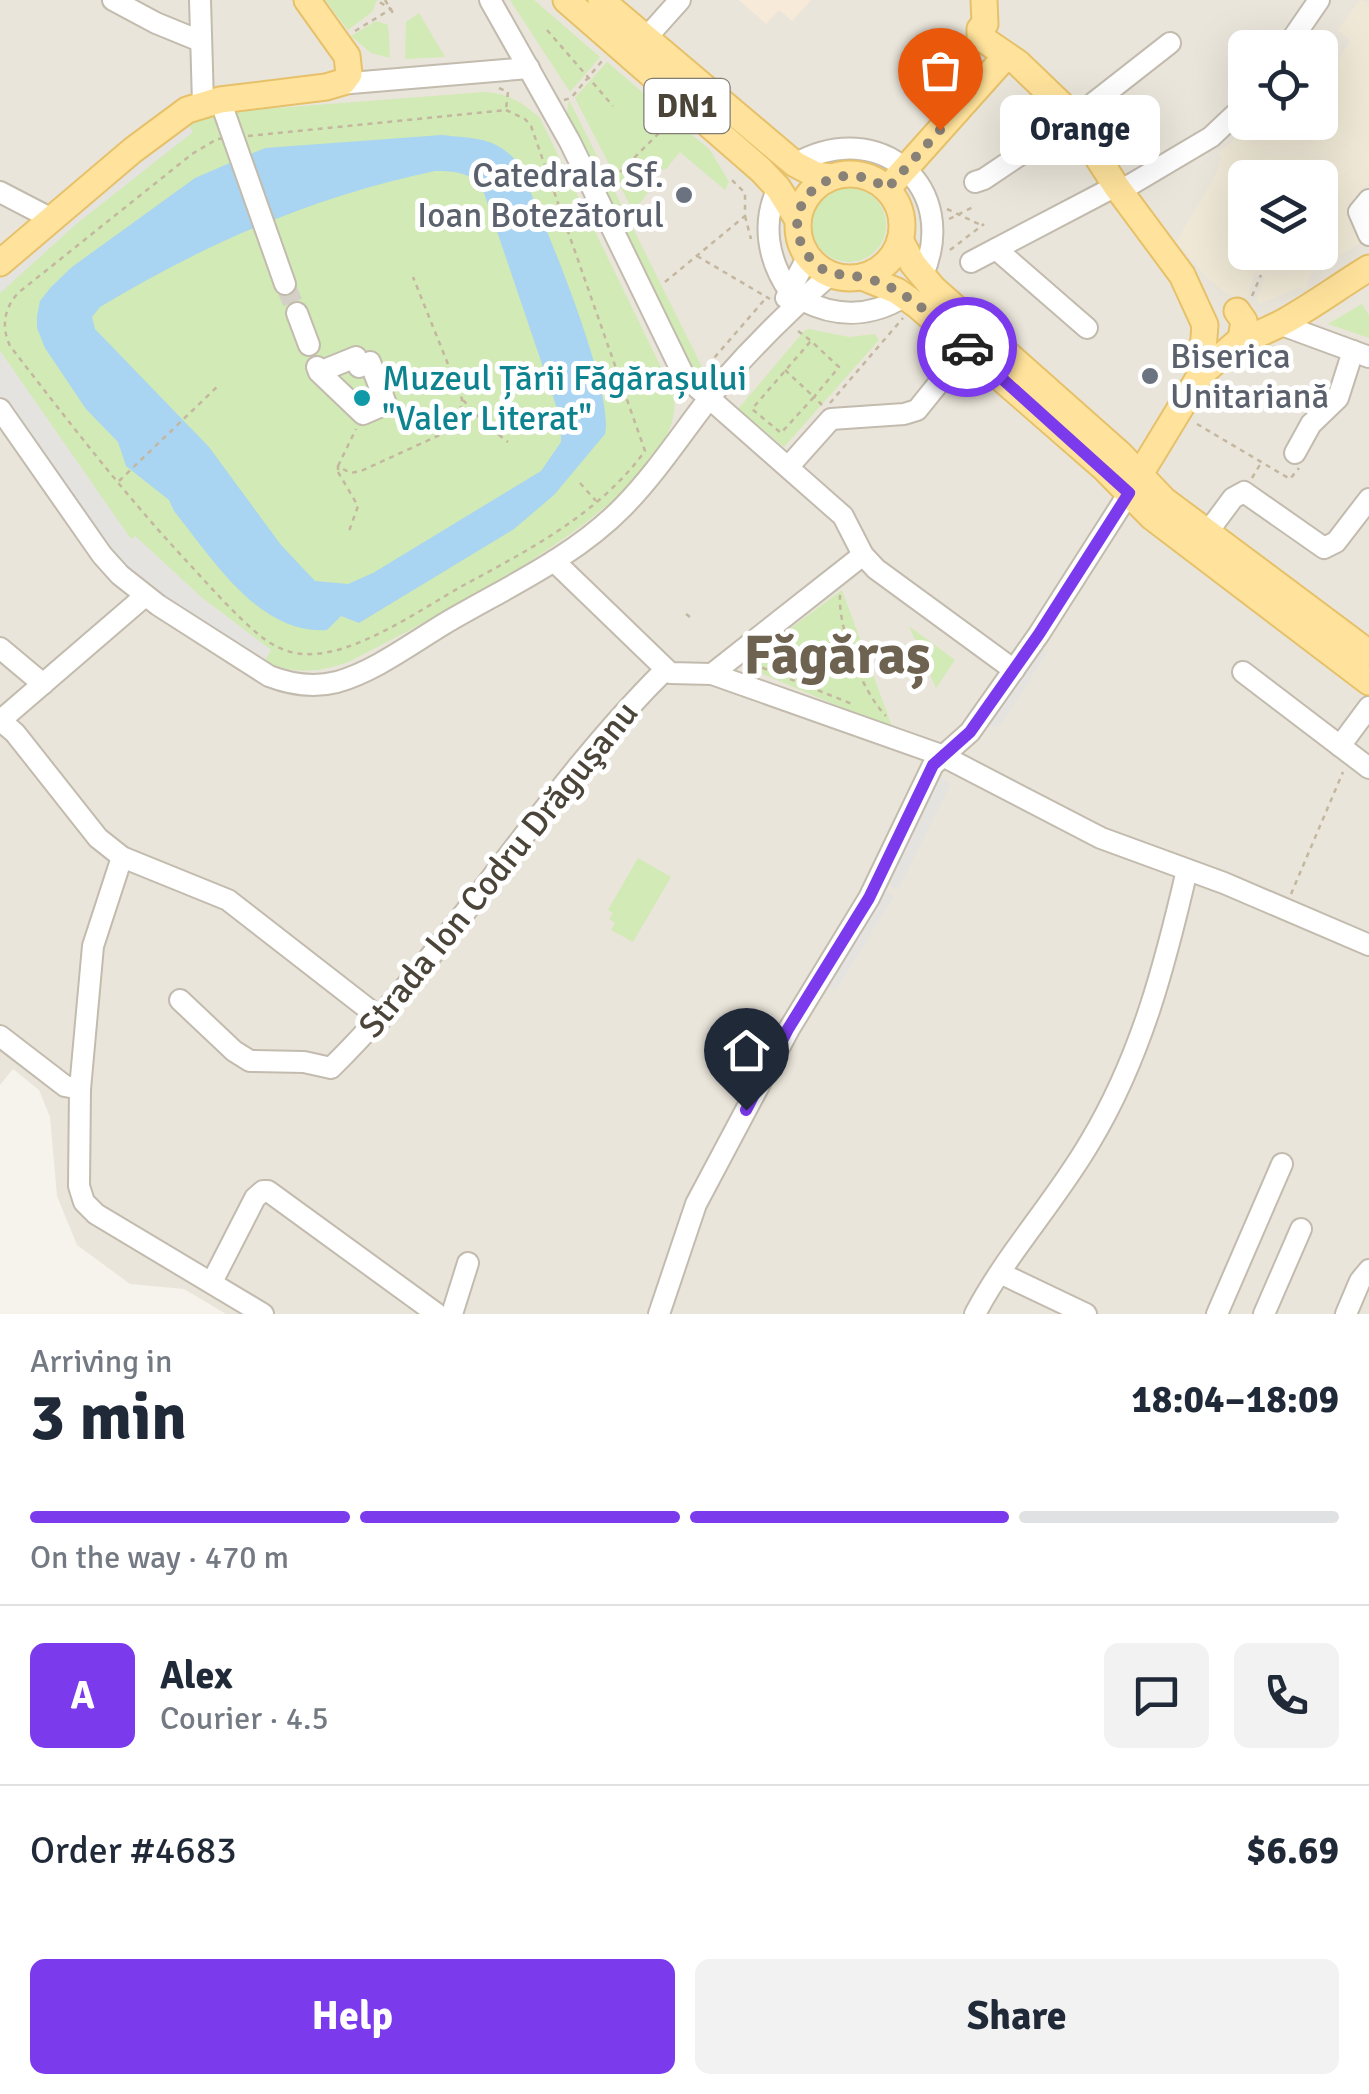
<!DOCTYPE html>
<html lang="en">
<head>
<meta charset="utf-8">
<style>
	body { margin:0; font-family:Signika,sans-serif; background:#f2f2f3; color:#1f2937; height:100vh; display:flex; flex-direction:column; font-size:38px; white-space:nowrap }
	* { box-sizing:border-box; margin:0 }
	p { font-size:32px; color:#747a83 }
	.icon { flex:none; width:55px; height:55px; fill:none; stroke:currentColor; stroke-width:2; stroke-linecap:round; stroke-linejoin:round }
	.map { position:relative; height:1314px; overflow:hidden }
	.side { display:flex; flex-direction:column; background:#fff; flex:1 }
	.side>* { flex:none }
	.tools { position:absolute; left:1228px; top:30px; display:grid; gap:20px }
	.tools a { display:grid; place-items:center; width:110px; height:110px; border-radius:15px; background:#fff; box-shadow:0 10px 40px #0002; font-size:50px }
	.pin { position:absolute; display:grid; place-items:center; width:85px; height:85px; color:#fff; margin:-102px -42px; border-radius:50% 50% 50% 0; rotate:-45deg; box-shadow:0 0 10px #0007 }
	.pin .icon { rotate:45deg }
	.courier { position:absolute; display:grid; place-items:center; width:100px; height:100px; margin:-50px; border:8px solid #7c3aed; border-radius:50%; background:#fff; color:#222; box-shadow:0 2px 12px #0007 }
	.bubble { position:absolute; height:70px; border-radius:15px; background:#fff; box-shadow:0 10px 40px #0002; font-size:32px; font-weight:700; line-height:70px; text-align:center }
	.overview em { font-style:normal; font-weight:700 }
	.overview div { display:flex; flex-direction:column-reverse }
	.overview { display:flex; align-items:center; justify-content:space-between; height:170px; padding:0 30px }
	h1 { font-size:65px; font-weight:700; line-height:75px }
	.bar { display:grid; grid-template-columns:repeat(4,1fr); gap:15px 10px; align-content:center; height:120px; padding:0 30px }
	.bar i { height:12px; border-radius:8px; background:#e0e1e3 }
	.bar .current { background:#7c3aed }
	.bar p { grid-column:span 4 }
	.line { display:flex; align-items:center; gap:25px; padding:0 30px; border-top:2px solid #e0e1e3 }
	.line div { flex:1 }
	.round { display:grid; place-items:center; flex:none; width:105px; height:105px; border-radius:15px; background:#f2f2f3 }
	.primary-button { display:flex; gap:20px; margin-top:auto; padding:20px 30px }
	.primary-button a { flex:1; height:115px; border-radius:15px; background:#7c3aed; color:#fff; font-size:40px; font-weight:700; line-height:115px; text-align:center }
	.primary-button a+a { background:#f2f2f3; color:#1f2937 }
	.map>svg:first-child { display:block }
	.residential { fill:#eae5da; fill-rule:evenodd }
	.commercial { fill:#f7ead8 }
	.education { fill:#efe8d6; fill-rule:evenodd }
	.green { fill:#d2eab5 }
	.parking { fill:#e5e3e0 }
	.water { fill:#a9d4f2; fill-rule:evenodd }
	.lines { fill:none; stroke-linecap:round; stroke-linejoin:round }
	.minor-tunnel { stroke:#d4d0c8; stroke-width:20; stroke-dasharray:20 10; stroke-linecap:butt }
	.minor-casing { stroke:#c2bbae; stroke-width:24 }
	.major-casing { stroke:#e6c16a; stroke-width:29 }
	.path { stroke:#c4b79f; stroke-width:2.5; stroke-dasharray:5 5; stroke-linecap:butt }
	.minor { stroke:#fff; stroke-width:20 }
	.major { stroke:#ffe39c; stroke-width:25 }
	.done { stroke:#878178; stroke-width:10; stroke-dasharray:0 18 }
	.route { stroke:#7c3aed; stroke-width:12 }
	.worship-dot { fill:#6b7280; stroke:#fff; stroke-width:4 }
	.culture-dot { fill:#0f9aa8; stroke:#fff; stroke-width:4 }
	.labels { text-anchor:middle; stroke-width:10; stroke-linejoin:round; paint-order:stroke }
	.shield { fill:#fff; stroke:#817c74; stroke-width:2.5 }
	.shield-label { font-size:32px; font-weight:bold; fill:#4b4439 }
	.worship-label { font-size:35px; fill:#5b616d; stroke:#fff; text-anchor:end }
	.culture-label { font-size:35px; fill:#0d838f; stroke:#fff; text-anchor:start }
	.street-label { font-size:35px; fill:#4b4439; stroke:#fff }
	.town-label { font-size:55px; font-weight:bold; fill:#6e6250; stroke:#fff }
</style>
</head>
<body>
<div class="map">
<svg width="1369" height="1314" viewBox="0 0 1369 1314">
	<rect width="100%" height="100%" fill="#f6f3ec"/>
	<path class="residential" d="M0,0H1369V1314H226L184,1289L130,1284L77,1245L57,1196L50,1117L39,1090L13,1069L0,1085ZM1245,48H1320V122H1245ZM1245,178H1320V252H1245Z"/>
	<polygon class="commercial" points="739,0 811,0 792,21 779,10 766,24"/>
	<path class="education" d="M1360,0L1369,3V183L1348,210L1366,240L1312,272L1305,290L1299,288L1259,304L1257,300L1265,277L1254,273L1248,297L1243,299L1228,294L1210,281L1176,242L1216,175L1221,159L1218,153L1253,123L1320,122V65L1329,53L1338,60L1351,41L1338,30ZM1245,178H1320V252H1245Z"/>
	<g class="green">
		<polygon points="325,0 377,0 372,12 348,30"/>
		<polygon points="510,0 534,0 600,57 570,92"/>
		<polygon points="419,13 445,57 405,59 406,22"/>
		<polygon points="376,21 388,25 390,58 371,53 351,36"/>
		<polygon points="607,62 710,150 729,182 725,190 680,152 666,169 652,170 649,176 652,187 640,203 631,207 575,98"/>
		<path d="M484,92C508,93 522,102 540,118L674,394C690,495 427,620 351,661C319,673 296,674 264,662L271,650L201,597L135,536L131,540L0,351V293L76,224L192,132L185,119L198,114Z"/>
		<polygon points="569,100 705,373 692,370 686,361 567,112"/>
		<circle cx="849" cy="225" r="37"/>
		<polygon points="1362,304 1369,315 1369,338 1328,324"/>
		<polygon points="809,329 849,337 875,334 879,340 784,447 738,409 805,330"/>
		<polygon points="842,590 893,729 741,665"/>
		<polygon points="909,626 955,660 936,688"/>
		<polygon points="638,858 671,877 633,942 611,930 615,923 609,919 613,913 608,910"/>
	</g>
	<g class="parking">
		<polygon points="185,119 193,132 76,224 0,293 0,275"/>
		<polygon points="0,351 131,539 135,536 201,597 271,650 264,662 158,593 113,554 0,394"/>
		<polygon points="1039,649 1049,650 999,727 988,725"/>
		<polygon points="938,777 951,784 898,890 886,884"/>
		<polygon points="883,889 894,896 836,990 824,983"/>
	</g>
	<path class="water" d="M442,135C474,139 495,136 517,162C540,211 615,389 605,434L554,495L514,529L359,623L341,616L327,630C259,635 212,558 174,511L169,500L126,466L118,442L86,409L45,348L37,328V316L40,301L51,287L72,267L195,178L265,148ZM435,171C455,171 471,172 483,190L561,420V442L541,471L373,573L348,584L315,581L281,545L209,447L95,329L92,317L100,307C204,244 315,196 435,171Z"/>
	<g class="lines">
		<polyline class="minor-tunnel" points="285,284 297,313"/>
		<defs>
			<g id="minor">
				<polyline points="113,0 156,23 200,41"/>
				<polyline points="200,0 203,103"/>
				<polyline points="490,0 570,142 684,376 843,516 863,555 876,569 1014,670"/>
				<polyline points="646,38 680,0"/>
				<polyline points="1286,48 1319,0"/>
				<polyline points="339,84 529,68"/>
				<polyline points="220,100 285,284"/>
				<path d="M795,164C879,116 962,187 922,277"/>
				<polyline points="975,182 984,179 1073,119 1170,43"/>
				<path d="M778,188C761,223 768,261 790,292"/>
				<polyline points="1120,191 1211,137 1245,105"/>
				<polyline points="0,192 52,219"/>
				<polyline points="1369,200 1359,212 1369,235"/>
				<polyline points="996,249 1087,328"/>
				<polyline points="971,262 1116,186"/>
				<polyline points="786,298 808,256"/>
				<path d="M802,300C837,318 872,317 905,296"/>
				<polyline points="297,313 309,345"/>
				<polyline points="1282,325 1369,357"/>
				<polyline points="317,367 319,372 363,414 386,404 370,362 359,367 356,357 319,372"/>
				<path d="M0,409L102,555L120,575L158,605L269,676C292,685 313,688 337,682C375,671 411,644 444,624C505,588 573,558 623,507C661,468 689,422 723,381C757,342 792,308 831,274"/>
				<polyline points="1295,453 1311,424 1338,398 1353,351"/>
				<polyline points="789,466 831,419 904,414 917,410 967,348"/>
				<polyline points="1207,533 1233,498 1244,492 1324,548 1336,542 1369,499"/>
				<polyline points="554,561 670,673 712,674 941,755 1101,838 1224,883 1369,945"/>
				<polyline points="0,648 43,684"/>
				<polyline points="1243,672 1369,768"/>
				<polyline points="712,674 863,555"/>
				<polyline points="0,720 15,733 98,838 122,857 228,900 381,1019"/>
				<polyline points="1,720 145,596"/>
				<polyline points="1340,746 1369,707"/>
				<polyline points="122,857 93,946 80,1089 79,1186 84,1202 96,1214 263,1314"/>
				<path d="M180,1000L234,1051L250,1061L304,1062L331,1068C455,946 542,792 665,670"/>
				<polyline points="0,1036 65,1086 80,1089"/>
				<polyline points="1000,1273 1086,1314"/>
				<polyline points="212,1282 255,1198 263,1191 268,1191 437,1314"/>
				<polyline points="452,1314 468,1263"/>
				<polyline points="659,1314 696,1204 789,1029 869,898 933,765 970,732 1039,634 1129,493"/>
				<path d="M975,1314C1007,1253 1055,1202 1090,1142C1141,1057 1165,965 1187,870"/>
				<polyline points="1217,1314 1282,1164"/>
				<polyline points="1264,1314 1301,1229"/>
				<polyline points="1346,1314 1360,1281 1369,1270"/>
			</g>
			<g id="major">
				<polyline points="566,0 761,170 778,188 798,220"/>
				<polyline points="601,0 795,164 816,175 831,177"/>
				<polyline points="984,0 985,24 980,29 980,37 1018,63 1067,110 1116,186 1182,275 1205,325 1201,374"/>
				<circle cx="850" cy="226" r="52"/>
				<polyline points="887,189 1006,56"/>
				<polyline points="900,240 913,264 933,288 1119,453 1164,500 1369,653"/>
				<polyline points="0,263 133,150 187,110 220,100 326,87 343,82 349,74 347,56 307,0"/>
				<polyline points="862,277 897,291 918,306 1104,468 1152,517 1369,682"/>
				<path d="M1239,341C1286,327 1326,294 1369,268"/>
				<polyline points="1131,489 1201,374 1241,339 1244,321 1237,311"/>
			</g>
		</defs>
		<use href="#minor" class="minor-casing"/>
		<use href="#major" class="major-casing"/>
		<g class="path">
			<polyline points="385,0 393,13"/>
			<polyline points="547,30 613,106"/>
			<polyline points="355,31 391,9 376,0"/>
			<polyline points="499,88 508,92 506,109"/>
			<polyline points="564,100 571,98 602,61"/>
			<path d="M506,110L525,119L531,126L645,451C600,513 529,550 464,585C421,609 354,657 305,654C290,654 275,647 263,638C238,618 215,592 193,568C127,498 69,422 10,346C1,326 4,309 18,293L192,154L217,139Z"/>
			<polyline points="613,179 672,120"/>
			<polyline points="947,209 981,225"/>
			<polyline points="745,216 751,239"/>
			<polyline points="949,219 975,206"/>
			<polyline points="950,250 984,224"/>
			<polyline points="697,256 770,299"/>
			<polyline points="665,282 745,216 745,193 731,179"/>
			<polyline points="1252,296 1261,275"/>
			<polyline points="798,331 810,340"/>
			<polyline points="708,365 766,298"/>
			<polyline points="785,370 814,397 781,433 752,409 810,342 811,341 839,367 814,397 822,405"/>
			<polyline points="626,389 662,369"/>
			<polyline points="463,400 486,425 508,442"/>
			<polyline points="830,403 903,318"/>
			<polyline points="1197,424 1290,479 1299,468"/>
			<polyline points="338,466 356,429"/>
			<polyline points="338,470 338,466 350,473 361,471 453,429 459,420 462,399 413,277"/>
			<polyline points="338,472 358,506 348,534"/>
			<polyline points="1252,478 1261,463"/>
			<polyline points="119,481 219,385"/>
			<polyline points="580,483 596,501"/>
			<path d="M840,595C838,628 862,692 886,716"/>
			<polyline points="686,614 694,620"/>
			<polyline points="753,664 852,704"/>
			<polyline points="1291,894 1343,772"/>
		</g>
		<use href="#minor" class="minor"/>
		<use href="#major" class="major"/>
	</g>
	<g class="lines">
		<path class="done" d="M940,130L887,189C836,150 770,205 809,257C825,278 843,273 865,278C905,287 937,321 967,347"/>
		<polyline class="route" points="746,1110 788,1029 869,898 933,765 970,732 1039,634 1129,493 967,347"/>
	</g>
	<g class="worship-dot">
		<circle cx="684" cy="195" r="10"/>
		<circle cx="1150" cy="376" r="10"/>
	</g>
	<circle class="culture-dot" cx="362" cy="398" r="10"/>
	<g class="labels">
		<rect class="shield" x="644.5" y="79" width="85" height="54" rx="8"/>
		<g class="shield-label">
			<text x="687" y="117">DN1</text>
		</g>
		<g class="worship-label">
			<text x="664" y="187">Catedrala Sf.<tspan x="664" dy="40">Ioan Botezătorul</tspan></text>
			<text x="1170" y="368" text-anchor="start">Biserica<tspan x="1170" dy="40">Unitariană</tspan></text>
		</g>
		<g class="culture-label">
			<text x="382" y="390">Muzeul Țării Făgărașului<tspan x="382" dy="40">"Valer Literat"</tspan></text>
		</g>
		<g class="street-label">
			<text transform="translate(498 869) rotate(-51)" y="12">Strada Ion Codru Drăguşanu</text>
		</g>
		<g class="town-label">
			<text x="837" y="673">Făgăraș</text>
		</g>
	</g>
</svg>
<div class="tools">
<a><svg class="icon" aria-label="locate" viewBox="0 0 24 24"><circle cx="12" cy="12" r="6"/><path d="M12 2v4M12 18v4M2 12h4M18 12h4"/></svg></a>
<a><svg class="icon" aria-label="layers" viewBox="0 0 24 24"><path d="M12 4l9 5-9 5-9-5zM3 14l9 5 9-5"/></svg></a>
</div>
<div class="pin" style="left:940px;top:130px;background:#ea580c"><svg class="icon" aria-label="bag" viewBox="0 0 24 24"><path d="M5 8h14l-1 12H6zM9 8a3 3 0 0 1 6 0"/></svg></div>
<div class="pin" style="left:746px;top:1110px;background:#1f2937"><svg class="icon" aria-label="home" viewBox="0 0 24 24"><path d="M3 11l9-7 9 7M6 9v11h12V9"/></svg></div>
<div class="courier" style="left:967px;top:347px"><svg class="icon" aria-label="car" viewBox="0 0 24 24"><path d="M5 17H2v-5l4-1 3-4h7l3 4 3 1v5h-3M9 17h6M6 11h13"/><circle cx="7" cy="17" r="2"/><circle cx="17" cy="17" r="2"/></svg></div>
<div class="bubble" style="left:1000px;top:95px;width:160px">Orange</div>
</div>
<section class="side">
<div class="overview"><div><h1>3 min</h1><p>Arriving in</p></div><em>18:04–18:09</em></div>
<div class="bar"><i class="current"></i><i class="current"></i><i class="current"></i><i></i><p>On the way · 470 m</p></div>
<div class="line" style="height:180px"><b class="round" style="background:#7c3aed;color:#fff">A</b><div><b>Alex</b><p>Courier · 4.5</p></div><a class="round"><svg class="icon" aria-label="chat" viewBox="0 0 24 24"><path d="M4 5h16v11H9l-5 4z"/></svg></a><a class="round"><svg class="icon" aria-label="phone" viewBox="0 0 24 24"><path d="M5 4h4l2 5-3 2q2 4 5 5l2-3 5 2v4C11 20 4 13 5 4z"/></svg></a></div>
<div class="line" style="height:130px"><div>Order #4683</div><b>$6.69</b></div>
<div class="primary-button"><a>Help</a><a>Share</a></div>
</section>
</body>
</html>
